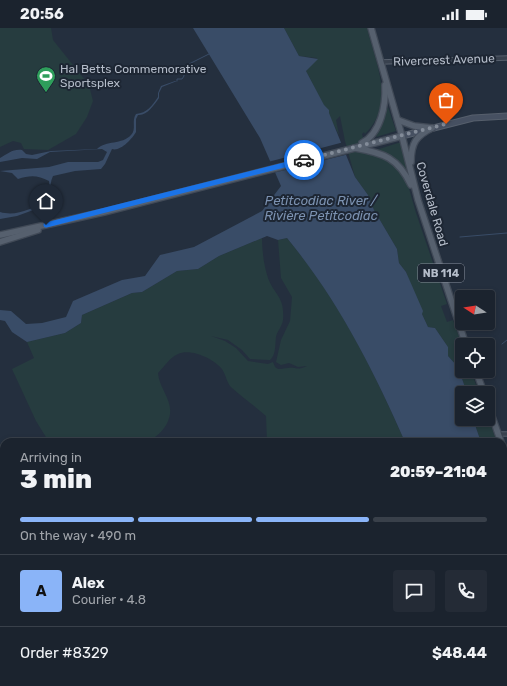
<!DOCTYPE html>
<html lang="en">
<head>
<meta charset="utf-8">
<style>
	body { margin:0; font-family:Rubik,sans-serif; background:#242b36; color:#f1f3f6; height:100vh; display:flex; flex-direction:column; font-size:15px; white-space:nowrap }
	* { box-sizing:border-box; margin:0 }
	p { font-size:13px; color:#a0a4aa }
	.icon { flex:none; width:22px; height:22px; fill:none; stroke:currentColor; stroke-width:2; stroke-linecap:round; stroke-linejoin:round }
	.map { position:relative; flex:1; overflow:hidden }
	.sheet { position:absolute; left:0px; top:410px; width:507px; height:248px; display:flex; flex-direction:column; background:#1b232e; border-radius:12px 12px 0 0; box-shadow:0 2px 6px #0003,0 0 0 1px #39404a }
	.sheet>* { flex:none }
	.needle { width:26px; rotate:282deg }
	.fabs { position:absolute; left:455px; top:262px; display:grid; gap:8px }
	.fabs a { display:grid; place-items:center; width:40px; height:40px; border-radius:4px; background:#1b232e; box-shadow:0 2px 6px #0003,0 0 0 1px #39404a; font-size:20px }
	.pin { position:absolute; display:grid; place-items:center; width:34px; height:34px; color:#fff; margin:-41px -17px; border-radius:50% 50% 50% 0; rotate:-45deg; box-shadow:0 0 4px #0007 }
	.pin .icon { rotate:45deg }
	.courier { position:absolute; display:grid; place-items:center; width:40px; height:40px; margin:-20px; border:3px solid #1a73e8; border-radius:50%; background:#fff; color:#222; box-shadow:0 1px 5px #0007 }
	.summary em { font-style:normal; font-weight:800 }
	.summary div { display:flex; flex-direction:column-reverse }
	.summary { display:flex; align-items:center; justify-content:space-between; height:68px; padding:0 20px }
	h1 { font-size:26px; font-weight:800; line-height:30px }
	.bar { display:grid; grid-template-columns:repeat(4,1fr); gap:6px 4px; align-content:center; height:48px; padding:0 20px }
	.bar i { height:5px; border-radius:3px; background:#39404a }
	.bar .active { background:#8ab4f8 }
	.bar p { grid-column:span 4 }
	.line { display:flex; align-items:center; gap:10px; padding:0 20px; border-top:1px solid #39404a }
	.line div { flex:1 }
	.round { display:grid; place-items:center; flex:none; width:42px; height:42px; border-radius:4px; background:#242b36 }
	.status { display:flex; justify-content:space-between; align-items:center; height:28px; padding:0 20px; background:#1b232e; direction:ltr }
	.status svg { height:11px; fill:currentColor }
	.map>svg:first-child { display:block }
	.green { fill:#263c3f }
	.water { fill:#394c67 }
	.pier { fill:#242f3e }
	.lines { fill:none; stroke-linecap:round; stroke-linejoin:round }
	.stream { stroke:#394c67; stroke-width:1 }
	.street-casing { stroke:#565f6c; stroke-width:5.5 }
	.secondary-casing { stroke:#565f6c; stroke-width:7 }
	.primary-casing { stroke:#414a57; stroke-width:8 }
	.street { stroke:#38414e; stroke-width:3.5 }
	.secondary { stroke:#465061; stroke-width:5 }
	.primary { stroke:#56606e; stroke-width:5.5 }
	.rail-casing { stroke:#5a6575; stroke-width:2.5 }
	.rail { stroke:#1d2633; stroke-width:1; stroke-dasharray:3; stroke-linecap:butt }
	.done { stroke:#828b98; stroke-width:4; stroke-dasharray:0 7.2 }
	.route { stroke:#1a73e8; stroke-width:5 }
	.labels { text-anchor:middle; stroke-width:4; stroke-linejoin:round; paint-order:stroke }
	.shield { fill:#1d2633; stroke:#878f9c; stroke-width:1 }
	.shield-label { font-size:11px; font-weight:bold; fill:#b4bcc9 }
	.street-label { font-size:12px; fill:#b4bcc9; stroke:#1d2633 }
	.poi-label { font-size:12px; fill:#b4bcc9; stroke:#1d2633; text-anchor:start }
	.water-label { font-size:13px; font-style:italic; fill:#7c92b1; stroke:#1d2633 }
</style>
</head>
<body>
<div class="status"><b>20:56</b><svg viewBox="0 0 49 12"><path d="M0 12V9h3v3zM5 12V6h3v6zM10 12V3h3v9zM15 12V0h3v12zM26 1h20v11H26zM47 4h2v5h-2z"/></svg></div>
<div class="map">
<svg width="507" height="658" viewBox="0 0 507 658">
	<rect width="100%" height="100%" fill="#242f3e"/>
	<g class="green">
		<polygon points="0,0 51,0 53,12 89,57 93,73 87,89 76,106 48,122 24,121 21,115 13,113 0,119"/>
		<path d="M284,0H367C376,36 396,76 365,106L364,104L362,106L367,124L386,130L401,143L408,157L416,185L447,276L441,278L447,294L453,292L462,317V343H471L479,365H467L458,339L448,328V319L435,300L428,299L422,286L406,244L399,235L397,221L374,182L368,167L355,149L345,113L340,88L336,92L339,107L306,43L317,30L299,28Z"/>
		<polygon points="388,79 396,103 376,109"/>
		<polygon points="398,115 400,115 407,143 394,130 376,122"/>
		<path d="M262,210C262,223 264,238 268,250C274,267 285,268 283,292C282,299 277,303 276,309C275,317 276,327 270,332L250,331L242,322L228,312L211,308L225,313L236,320L248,333L268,336L273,334L275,339C280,343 282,340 288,340C297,339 296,343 307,338L298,339L289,335L281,337L276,334L281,312L290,293L292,269L281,250L278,212L287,210C338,271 373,341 405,414H267L266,388C255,378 243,370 232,360C227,356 226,347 222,341C214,331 191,320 178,326C170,329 164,339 158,345C159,360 172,371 170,386C168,399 157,411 144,414C134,416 123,411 113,413C92,415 70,414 49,414L36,393L12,341L34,330L27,314L65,305L81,295L82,287L132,265L142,264L177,243L198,241L219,228Z"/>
		<polygon points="488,390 497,414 481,414 473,391"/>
		<polygon points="298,654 477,654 476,658 298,658"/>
	</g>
	<g class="water">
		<path d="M193,0H284L299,28L318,31L306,43L324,77L329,82V85L355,149L368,167L374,182L397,221L399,235L406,244L423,283L422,286L428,299L435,300L448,319V328L458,339L467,365H462V391H473L481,414H405C373,341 338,272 287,210L278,212L267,208L219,228L198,241L177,243L142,264L132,265L82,287L81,295L65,305L27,314L12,304L5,293L0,292V282L11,283L26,296L42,295L66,289L73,273L122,252L145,248L160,227L194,219L262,183L281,158L260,110Z"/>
		<path d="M175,53H177L162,59L159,65V70C154,77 147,88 138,87L136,91V104C132,111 120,124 112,121L105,136L101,141L75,143L53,148C48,158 53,168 47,177L17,188L0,191V184C17,189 31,180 47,174L50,168L49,153C38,147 30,147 18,151L12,145L0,143L49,139L68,134H98L103,132L107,124L102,121L50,124L37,131L22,130L0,134V130C8,126 12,121 22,122L26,126L32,127L51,123L97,121C106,112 122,117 131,107C137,101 131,93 136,86C147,85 152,78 158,69V65L161,58Z"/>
		<polygon points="503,462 507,471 507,658 476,658 477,654 503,654"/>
	</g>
	<polygon class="pier" points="344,114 349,126 273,145 268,134"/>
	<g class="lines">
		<g class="stream">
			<polyline points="177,53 177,51 182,51 184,48 183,41 185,38 209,26"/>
			<polyline points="460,209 507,205"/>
			<polyline points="502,316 507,312"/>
		</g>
		<defs>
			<g id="street">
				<polyline points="381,34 507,30"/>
				<polyline points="498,406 507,406"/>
				<polyline points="19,658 28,654"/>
			</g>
			<polyline id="secondary" points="402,108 473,90 507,88"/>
			<g id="primary">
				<polyline points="371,0 402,108 418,172 466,317"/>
				<polyline points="398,92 414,98 432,100"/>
				<path d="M362,115C381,105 386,77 385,57"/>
				<path d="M355,120C384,125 398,130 411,157"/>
				<path d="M411,134C411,115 416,108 432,100"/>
				<polyline points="0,207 104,184 402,108"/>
				<polyline points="0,214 38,202"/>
				<polyline points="476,343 484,365"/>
				<polyline points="488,377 501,414"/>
				<polyline points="503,421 507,432"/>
			</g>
		</defs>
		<use href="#street" class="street-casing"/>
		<use href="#secondary" class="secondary-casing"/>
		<use href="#primary" class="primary-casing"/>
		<use href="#street" class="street"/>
		<use href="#secondary" class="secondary"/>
		<use href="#primary" class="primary"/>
		<defs>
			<g id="rail">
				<polyline points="0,507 4,513"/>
				<polyline points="65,654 66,658"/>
			</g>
		</defs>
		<use href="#rail" class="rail-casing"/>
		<use href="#rail" class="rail"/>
	</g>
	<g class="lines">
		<polyline class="done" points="304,132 446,96"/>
		<polyline class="route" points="46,197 304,132"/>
	</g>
	<defs>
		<symbol id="stadium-pin" viewBox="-11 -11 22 30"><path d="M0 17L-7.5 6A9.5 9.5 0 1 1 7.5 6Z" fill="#2e9e5b" stroke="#1d2633"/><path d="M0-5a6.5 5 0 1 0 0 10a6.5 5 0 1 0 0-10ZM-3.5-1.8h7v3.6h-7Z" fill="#fff"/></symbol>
	</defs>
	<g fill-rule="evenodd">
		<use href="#stadium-pin" x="35" y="37" width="22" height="30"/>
	</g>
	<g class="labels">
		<rect class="shield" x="418" y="236" width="46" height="18" rx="3"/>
		<g class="shield-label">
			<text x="441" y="249">NB 114</text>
		</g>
		<g class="street-label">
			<text transform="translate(444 32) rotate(-2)" y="4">Rivercrest Avenue</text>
			<text transform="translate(432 176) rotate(74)" y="4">Coverdale Road</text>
		</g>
		<g class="poi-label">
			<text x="60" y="45">Hal Betts Commemorative<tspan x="60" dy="14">Sportsplex</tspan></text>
		</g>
		<g class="water-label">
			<text x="321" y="177">Petitcodiac River /<tspan x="321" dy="15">Rivière Petitcodiac</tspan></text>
		</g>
	</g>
</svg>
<div class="fabs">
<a><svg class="needle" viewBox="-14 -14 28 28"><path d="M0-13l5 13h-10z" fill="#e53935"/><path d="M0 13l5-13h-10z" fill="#a0a4aa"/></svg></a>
<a><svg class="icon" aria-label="locate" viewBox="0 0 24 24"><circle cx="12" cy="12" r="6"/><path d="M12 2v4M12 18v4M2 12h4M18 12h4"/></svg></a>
<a><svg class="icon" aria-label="layers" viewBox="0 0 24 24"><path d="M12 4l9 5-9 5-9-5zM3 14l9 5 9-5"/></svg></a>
</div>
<div class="pin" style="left:446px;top:96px;background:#ea580c"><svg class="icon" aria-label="bag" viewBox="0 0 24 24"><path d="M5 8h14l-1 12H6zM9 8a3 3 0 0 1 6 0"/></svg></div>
<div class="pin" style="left:46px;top:197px;background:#1f2937"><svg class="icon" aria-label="home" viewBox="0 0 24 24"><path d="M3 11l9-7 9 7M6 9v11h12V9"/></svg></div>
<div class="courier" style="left:304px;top:132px"><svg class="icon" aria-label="car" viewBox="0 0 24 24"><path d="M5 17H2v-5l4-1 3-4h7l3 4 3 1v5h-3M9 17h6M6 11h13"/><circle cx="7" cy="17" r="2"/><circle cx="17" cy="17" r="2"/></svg></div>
<section class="sheet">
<div class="summary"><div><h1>3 min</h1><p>Arriving in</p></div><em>20:59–21:04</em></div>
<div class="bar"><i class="active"></i><i class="active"></i><i class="active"></i><i></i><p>On the way · 490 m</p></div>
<div class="line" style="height:72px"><b class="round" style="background:#8ab4f8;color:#111">A</b><div><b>Alex</b><p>Courier · 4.8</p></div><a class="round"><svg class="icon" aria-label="chat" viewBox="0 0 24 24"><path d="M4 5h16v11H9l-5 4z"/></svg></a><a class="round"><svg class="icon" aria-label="phone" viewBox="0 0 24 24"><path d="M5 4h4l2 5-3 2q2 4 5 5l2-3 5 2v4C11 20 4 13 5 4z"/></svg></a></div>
<div class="line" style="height:52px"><div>Order #8329</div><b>$48.44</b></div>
</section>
</div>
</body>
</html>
